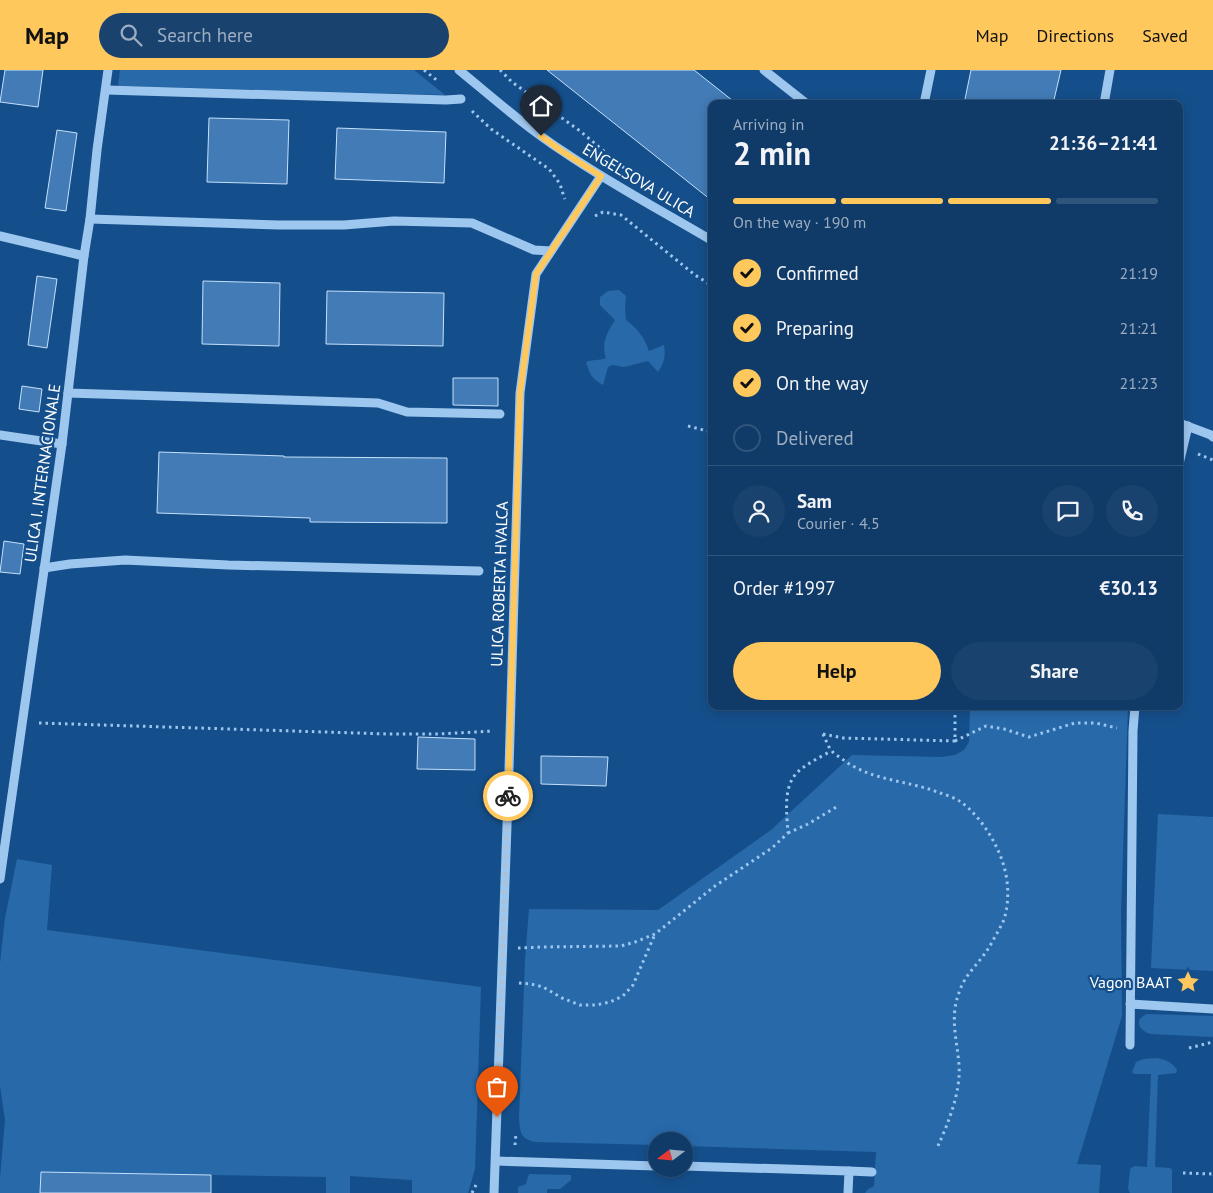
<!DOCTYPE html>
<html lang="en">
<head>
<meta charset="utf-8">
<style>
	body { margin:0; font-family:"PT Sans",sans-serif; background:#19426e; color:#f1f3f6; height:100vh; display:flex; flex-direction:column; font-size:19px; white-space:nowrap }
	* { box-sizing:border-box; margin:0 }
	p { font-size:16px; color:#9cadc0 }
	.icon { flex:none; width:28px; height:28px; fill:none; stroke:currentColor; stroke-width:2; stroke-linecap:round; stroke-linejoin:round }
	.map { position:relative; flex:1; overflow:hidden }
	.panel { position:absolute; left:708px; top:30px; width:475px; height:610px; display:flex; flex-direction:column; background:#103b68; border-radius:10px; box-shadow:0 2px 12px #0003,0 0 0 1px #30557c }
	.panel>* { flex:none }
	.needle { width:32px; rotate:254deg }
	.buttons { position:absolute; left:648px; top:1062px; display:grid; gap:10px }
	.buttons a { display:grid; place-items:center; width:45px; height:45px; border-radius:50%; background:#103b68; box-shadow:0 2px 12px #0003,0 0 0 1px #30557c; font-size:25px }
	.pin { position:absolute; display:grid; place-items:center; width:42px; height:42px; color:#fff; margin:-51px -21px; border-radius:50% 50% 50% 0; rotate:-45deg; box-shadow:0 0 5px #0007 }
	.pin .icon { rotate:45deg }
	.courier { position:absolute; display:grid; place-items:center; width:50px; height:50px; margin:-25px; border:4px solid #ffc85d; border-radius:50%; background:#fff; color:#222; box-shadow:0 1px 6px #0007 }
	.overview em { font-style:normal; font-weight:800 }
	.overview div { display:flex; flex-direction:column-reverse }
	.overview { display:flex; align-items:center; justify-content:space-between; height:85px; padding:0 25px }
	h1 { font-size:32px; font-weight:800; line-height:38px }
	.bar { display:grid; grid-template-columns:repeat(4,1fr); gap:8px 5px; align-content:center; height:60px; padding:0 25px }
	.bar i { height:6px; border-radius:4px; background:#30557c }
	.bar .active { background:#ffc85d }
	.bar p { grid-column:span 4 }
	.line { display:flex; align-items:center; gap:12px; padding:0 25px; border-top:1px solid #30557c }
	.line div { flex:1 }
	.round { display:grid; place-items:center; flex:none; width:52px; height:52px; border-radius:26px; background:#19426e }
	ol { padding:0 25px; list-style:none }
	li { display:flex; align-items:center; gap:15px; height:55px }
	li p { margin-inline-start:auto }
	li .icon { padding:5px; border-radius:50%; background:#ffc85d; color:#111; stroke-width:4 }
	li:last-child { color:#9cadc0 }
	li i { width:28px; height:28px; border:2px solid #30557c; border-radius:50% }
	.primary-button { display:flex; gap:10px; margin-top:auto; padding:10px 25px }
	.primary-button a { flex:1; height:58px; border-radius:30px; background:#ffc85d; color:#111; font-size:20px; font-weight:800; line-height:58px; text-align:center }
	.primary-button a+a { background:#19426e; color:#f1f3f6 }
	header { display:flex; align-items:center; gap:30px; box-sizing:border-box; height:70px; padding:0 25px; background:#ffc85d; color:#111 }
	header strong { font-size:24px }
	nav { display:flex; gap:28px; margin-inline-start:auto; font-size:18px }
	.search { width:350px; height:45px; background:#19426e; display:flex; align-items:center; gap:12px; box-sizing:border-box; padding:0 18px; border-radius:28px; color:#9cadc0; font-size:19px }
	.map>svg:first-child { display:block }
	.green { fill:#2869aa }
	.building { fill:#427bb6; stroke:#c5e0fb }
	.lines { fill:none; stroke-linecap:round; stroke-linejoin:round }
	.path { stroke:#9ec7ef; stroke-width:3; stroke-dasharray:2.5 4; stroke-linecap:butt }
	.minor { stroke:#9ec7ef; stroke-width:9 }
	.done { stroke:#adc1d6; stroke-width:5; stroke-dasharray:0 9 }
	.route { stroke:#ffc85d; stroke-width:6 }
	.labels { text-anchor:middle; stroke-width:4.5; stroke-linejoin:round; paint-order:stroke }
	.street-label { font-size:16px; fill:#fff; stroke:#154f8b }
	.poi-label { font-size:16px; fill:#fff; stroke:#154f8b; text-anchor:end }
</style>
</head>
<body>
<header>
<strong>Map</strong>
<div class="search"><svg class="icon" aria-label="search" viewBox="0 0 24 24"><circle cx="10" cy="10" r="6"/><path d="M15 15l6 6"/></svg>Search here</div>
<nav><a>Map</a><a>Directions</a><a>Saved</a></nav>
</header>
<div class="map">
<svg width="1213" height="1123" viewBox="0 0 1213 1123">
	<rect width="100%" height="100%" fill="#154f8b"/>
	<g class="green">
		<polygon points="120,0 414,0 445,25 118,16"/>
		<path d="M619,220L626,226L625,237L626,250C637,258 645,268 649,281L664,275C666,286 664,293 658,302L648,291L624,297L612,295L608,297L603,315C591,308 590,304 586,292C593,289 599,291 606,288C601,273 607,263 615,250L600,235V227L608,221Z"/>
		<path d="M970,636H1128L1121,842L1122,946L1077,1094L1101,1095L1099,1123H865L867,1120L874,1116L876,1082L684,1076V1071H656V1075L536,1072C520,1069 520,1062 519,1047L525,890L529,839L658,840L771,760L852,685L942,687L955,685L964,680L969,672Z"/>
		<polygon points="1158,744 1213,747 1213,901 1151,898"/>
		<polygon points="17,789 52,795 47,860 481,917 475,1099 468,1123 412,1123 412,1110 350,1106 350,1123 326,1123 326,1107 42,1102 40,1123 0,1123 0,1108 5,1050 0,1016 0,893 5,848"/>
		<path d="M1147,944L1213,946V967L1151,964C1139,961 1133,950 1147,944Z"/>
		<path d="M1157,988C1166,990 1172,992 1177,1000L1176,1003L1158,1005L1155,1097L1170,1098L1172,1100V1123H1130L1128,1119L1130,1099L1134,1096L1147,1097L1151,1004H1134L1132,1002L1136,992L1144,989Z"/>
		<polygon points="529,1104 571,1105 571,1110 560,1119 547,1119 547,1123 518,1123 518,1117 526,1114"/>
	</g>
	<g class="building">
		<polygon points="5,0 43,0 38,37 0,32"/>
		<polygon points="547,0 694,0 737,34 711,34 711,130"/>
		<polygon points="971,0 1061,0 1053,34 964,34"/>
		<polygon points="209,48 289,50 287,114 207,112"/>
		<polygon points="337,58 446,62 444,113 335,109"/>
		<polygon points="57,60 77,63 66,141 45,138"/>
		<polygon points="37,206 57,209 47,278 28,275"/>
		<polygon points="203,211 280,213 279,276 202,274"/>
		<polygon points="327,221 444,223 443,276 326,274"/>
		<polygon points="453,308 498,308 498,336 453,335"/>
		<polygon points="22,316 42,319 39,342 19,339"/>
		<polygon points="159,382 284,386 284,387 447,388 447,453 310,452 310,448 157,443"/>
		<polygon points="4,471 24,474 20,504 0,502"/>
		<polygon points="418,667 475,669 475,700 417,699"/>
		<polygon points="541,686 608,687 606,716 541,714"/>
		<polygon points="41,1102 211,1105 211,1123 40,1123"/>
	</g>
	<g class="lines">
		<g class="path">
			<polyline points="424,0 439,12"/>
			<polyline points="500,0 512,12 580,61 624,98"/>
			<polyline points="472,41 491,59 549,99 560,114 564,127 565,129"/>
			<polyline points="595,146 603,142 621,145 695,205 711,215"/>
			<polyline points="688,356 711,362"/>
			<polyline points="1198,384 1213,390"/>
			<polyline points="39,653 388,664 439,664 493,661"/>
			<path d="M823,664C826,670 828,677 832,681C834,684 838,686 841,688C869,711 908,710 940,723C947,725 955,728 961,732C976,743 988,760 996,776C1007,798 1011,822 1005,846C1004,851 1001,855 999,860C995,866 992,873 988,879C979,893 965,905 960,920C949,947 957,968 959,995C961,1022 948,1054 937,1078"/>
			<polyline points="823,664 843,668 955,671 955,636"/>
			<polyline points="955,671 986,656 1004,659 1029,667 1075,653 1096,653 1117,658"/>
			<polyline points="788,763 808,754 838,736"/>
			<path d="M518,878L543,877L621,876L635,872L655,864L715,816L772,778L788,763C787,745 783,720 795,705C803,695 821,687 831,681"/>
			<polyline points="519,913 531,914 543,917 562,928 580,935 596,935 610,932 623,926 633,915 655,864"/>
			<polyline points="1189,978 1213,972"/>
			<polyline points="515,1075 516,1063"/>
			<polyline points="1183,1103 1213,1104"/>
			<polyline points="472,1123 476,1115"/>
		</g>
		<g class="minor">
			<path d="M459,0C493,28 527,58 564,82C611,114 662,141 711,170"/>
			<polyline points="764,0 807,34"/>
			<polyline points="106,20 446,30 461,29"/>
			<polyline points="924,34 931,0"/>
			<polyline points="1104,34 1110,0"/>
			<polyline points="90,149 279,155 344,155 394,151 472,153 534,180 551,181"/>
			<polyline points="0,166 84,186"/>
			<polyline points="68,323 378,333 407,342 500,344"/>
			<polyline points="1179,353 1211,365 1213,367"/>
			<polyline points="0,365 62,374"/>
			<polyline points="1179,394 1188,356"/>
			<polyline points="44,498 70,494 125,490 228,495 479,501"/>
			<polyline points="0,809 62,374 84,186 90,149 97,80 108,0"/>
			<polyline points="1130,934 1213,939"/>
			<polyline points="1130,975 1133,661 1135,636"/>
			<polyline points="496,1091 656,1096"/>
			<polyline points="684,1096 849,1101 848,1123"/>
			<polyline points="849,1101 872,1102"/>
			<polyline points="494,1123 509,699 520,323 536,204 601,106"/>
		</g>
	</g>
	<g class="lines">
		<polyline class="done" points="497,1047 508,726"/>
		<polyline class="route" points="508,726 520,323 536,204 601,106 563,82 541,66"/>
	</g>
	<defs>
		<symbol id="sight-bare" viewBox="-9 -9 18 18"><path d="M0-6L1.8-2.2L6-1.7L2.9 1.2L3.7 5.4L0 3.3L-3.7 5.4L-2.9 1.2L-6-1.7L-1.8-2.2Z" fill="#ffc85d" stroke="#154f8b" stroke-width="2.5" paint-order="stroke"/></symbol>
	</defs>
	<g fill-rule="evenodd">
		<use href="#sight-bare" x="1172" y="896" width="32" height="32"/>
	</g>
	<g class="labels">
		<g class="street-label">
			<text transform="translate(639 110) rotate(31)" y="6">ENGELSOVA ULICA</text>
			<text transform="translate(42 403) rotate(-82)" y="6">ULICA I. INTERNACIONALE</text>
			<text transform="translate(499 514) rotate(-88)" y="6">ULICA ROBERTA HVALCA</text>
		</g>
		<g class="poi-label">
			<text x="1172" y="918">Vagon BAAT</text>
		</g>
	</g>
</svg>
<div class="buttons">
<a><svg class="needle" viewBox="-14 -14 28 28"><path d="M0-13l5 13h-10z" fill="#e53935"/><path d="M0 13l5-13h-10z" fill="#9cadc0"/></svg></a>
</div>
<div class="pin" style="left:497px;top:1047px;background:#ea580c"><svg class="icon" aria-label="bag" viewBox="0 0 24 24"><path d="M5 8h14l-1 12H6zM9 8a3 3 0 0 1 6 0"/></svg></div>
<div class="pin" style="left:541px;top:66px;background:#1f2937"><svg class="icon" aria-label="home" viewBox="0 0 24 24"><path d="M3 11l9-7 9 7M6 9v11h12V9"/></svg></div>
<div class="courier" style="left:508px;top:726px"><svg class="icon" aria-label="bike" viewBox="0 0 24 24"><circle cx="6" cy="16" r="4"/><circle cx="18" cy="16" r="4"/><path d="M6 16l4-8h5l3 8M10 8l3 8H6M13 5h3"/></svg></div>
<section class="panel">
<div class="overview"><div><h1>2 min</h1><p>Arriving in</p></div><em>21:36–21:41</em></div>
<div class="bar"><i class="active"></i><i class="active"></i><i class="active"></i><i></i><p>On the way · 190 m</p></div>
<ol>
<li><svg class="icon" aria-label="check" viewBox="0 0 24 24"><path d="M5 12l5 5 9-10"/></svg>Confirmed<p>21:19</p></li>
<li><svg class="icon" aria-label="check" viewBox="0 0 24 24"><path d="M5 12l5 5 9-10"/></svg>Preparing<p>21:21</p></li>
<li><svg class="icon" aria-label="check" viewBox="0 0 24 24"><path d="M5 12l5 5 9-10"/></svg>On the way<p>21:23</p></li>
<li><i></i>Delivered</li>
</ol>
<div class="line" style="height:90px"><a class="round"><svg class="icon" aria-label="person" viewBox="0 0 24 24"><circle cx="12" cy="8" r="4"/><path d="M4 21q1-7 8-7t8 7"/></svg></a><div><b>Sam</b><p>Courier · 4.5</p></div><a class="round"><svg class="icon" aria-label="chat" viewBox="0 0 24 24"><path d="M4 5h16v11H9l-5 4z"/></svg></a><a class="round"><svg class="icon" aria-label="phone" viewBox="0 0 24 24"><path d="M5 4h4l2 5-3 2q2 4 5 5l2-3 5 2v4C11 20 4 13 5 4z"/></svg></a></div>
<div class="line" style="height:65px"><div>Order #1997</div><b>€30.13</b></div>
<div class="primary-button"><a>Help</a><a>Share</a></div>
</section>
</div>
</body>
</html>
